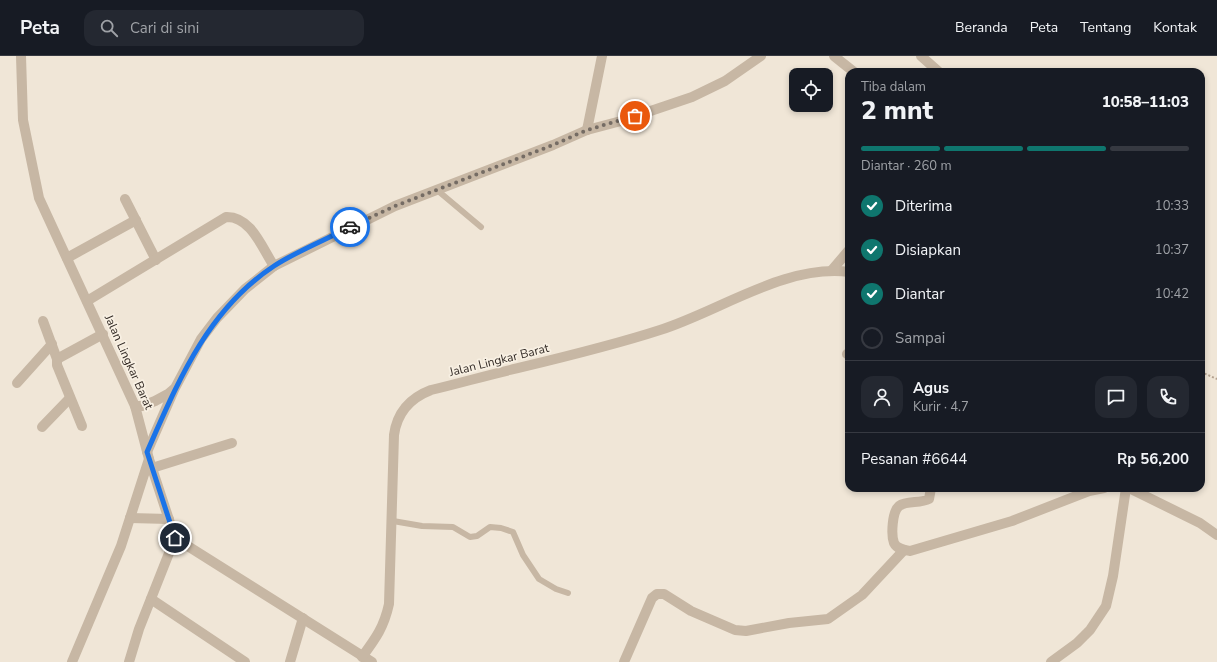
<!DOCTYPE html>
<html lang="id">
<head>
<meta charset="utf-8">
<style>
	body { margin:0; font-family:"Nunito Sans",sans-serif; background:#242831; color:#f1f3f6; height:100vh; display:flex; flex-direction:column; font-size:15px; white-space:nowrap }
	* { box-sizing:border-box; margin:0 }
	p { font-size:13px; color:#9ea1a6 }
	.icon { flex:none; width:22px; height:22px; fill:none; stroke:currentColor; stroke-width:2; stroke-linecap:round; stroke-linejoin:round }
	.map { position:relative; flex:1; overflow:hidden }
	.panel { position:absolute; left:845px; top:12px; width:360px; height:424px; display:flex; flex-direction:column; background:#171b24; border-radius:12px; box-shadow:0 2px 6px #0003 }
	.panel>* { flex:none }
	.buttons { position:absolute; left:789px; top:12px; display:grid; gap:8px }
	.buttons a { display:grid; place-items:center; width:44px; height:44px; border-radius:8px; background:#171b24; box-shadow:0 2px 6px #0003; font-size:20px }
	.pin { position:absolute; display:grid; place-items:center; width:34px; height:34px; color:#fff; margin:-17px; border:2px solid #fff; border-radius:50%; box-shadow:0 1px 4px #0007 }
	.courier { position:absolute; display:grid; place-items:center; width:40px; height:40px; margin:-20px; border:3px solid #1a73e8; border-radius:50%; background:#fff; color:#222; box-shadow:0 1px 5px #0007 }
	.overview em { font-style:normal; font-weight:800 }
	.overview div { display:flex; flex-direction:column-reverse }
	.overview { display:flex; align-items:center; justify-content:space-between; height:68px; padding:0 16px }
	h1 { font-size:26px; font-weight:800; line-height:30px }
	.bar { display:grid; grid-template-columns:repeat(4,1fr); gap:6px 4px; align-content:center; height:48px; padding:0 16px }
	.bar i { height:5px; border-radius:3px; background:#363941 }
	.bar .on { background:#0f766e }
	.bar p { grid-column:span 4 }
	.line { display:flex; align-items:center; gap:10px; padding:0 16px; border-top:1px solid #363941 }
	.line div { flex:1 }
	.round { display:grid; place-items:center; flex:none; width:42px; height:42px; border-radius:12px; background:#242831 }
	ol { padding:0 16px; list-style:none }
	li { display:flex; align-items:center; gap:12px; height:44px }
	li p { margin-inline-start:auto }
	li .icon { padding:4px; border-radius:50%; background:#0f766e; color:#fff; stroke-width:4 }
	li:last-child { color:#9ea1a6 }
	li i { width:22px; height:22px; border:2px solid #363941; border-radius:50% }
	header { display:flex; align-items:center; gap:24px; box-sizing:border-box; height:56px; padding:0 20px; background:#171b24; border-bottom:1px solid #363941 }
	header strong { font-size:19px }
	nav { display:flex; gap:22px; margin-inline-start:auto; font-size:14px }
	.search { width:280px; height:36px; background:#242831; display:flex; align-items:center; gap:10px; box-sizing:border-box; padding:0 14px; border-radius:12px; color:#9ea1a6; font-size:15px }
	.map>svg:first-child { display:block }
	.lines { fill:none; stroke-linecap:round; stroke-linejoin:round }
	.path { stroke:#b3a18f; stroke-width:2; stroke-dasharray:2 2; stroke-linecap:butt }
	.lane { stroke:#c7b7a4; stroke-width:6 }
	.street { stroke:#c7b7a4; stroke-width:10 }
	.done { stroke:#756c64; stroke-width:4; stroke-dasharray:0 7.2 }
	.route { stroke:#1a73e8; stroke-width:5 }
	.labels { text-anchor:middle; stroke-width:3.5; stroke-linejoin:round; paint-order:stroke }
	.street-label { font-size:12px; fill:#332b26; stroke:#f8f0e3 }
</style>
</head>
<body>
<header>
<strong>Peta</strong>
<div class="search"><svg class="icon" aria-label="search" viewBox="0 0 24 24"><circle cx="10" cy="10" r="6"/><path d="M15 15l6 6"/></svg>Cari di sini</div>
<nav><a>Beranda</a><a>Peta</a><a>Tentang</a><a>Kontak</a></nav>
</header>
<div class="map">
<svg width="1217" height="606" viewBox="0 0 1217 606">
	<rect width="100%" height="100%" fill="#f0e6d7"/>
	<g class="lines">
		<polyline class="path" points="1201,316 1217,323"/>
		<g class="lane">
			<polyline points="437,134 481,171"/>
			<polyline points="393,465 422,470 453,471 470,481 477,480 490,471 501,472 513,476 523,499 539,523 556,533 568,537"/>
		</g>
		<g class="street">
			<polyline points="21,0 23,64 39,142 135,350 149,403 175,482 372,606"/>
			<polyline points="834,0 854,16"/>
			<polyline points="921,0 939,16"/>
			<polyline points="587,74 602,0"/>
			<polyline points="125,143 156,204"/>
			<polyline points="67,202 136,164"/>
			<polyline points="832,214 849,194"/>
			<path d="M87,245L226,161C251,160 262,192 274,210"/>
			<polyline points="43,265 57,303"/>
			<polyline points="847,298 849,297"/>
			<polyline points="17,327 52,288"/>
			<polyline points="135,350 142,350 155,345 168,338 175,332 201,283 217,262 245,233 274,210 395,150 553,89 587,74 621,65 692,41 725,25 761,0"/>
			<polyline points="82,370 57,309 57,303 103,278"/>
			<polyline points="42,371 70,342"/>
			<polyline points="147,396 174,334"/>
			<polyline points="152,412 232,387"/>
			<path d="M931,432L929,443C920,448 907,444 899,450C892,456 891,479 894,487C897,493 904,494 910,495L1012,465L1089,435L1104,432"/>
			<polyline points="1129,432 1200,467 1217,479"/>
			<polyline points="130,462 169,463"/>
			<polyline points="151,543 245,606"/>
			<path d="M362,601C376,582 384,571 389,548L394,379C397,357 410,342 431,334C457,328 484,320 510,314C560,302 611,290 660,274C720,255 785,208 849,216"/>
			<polyline points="72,606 121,490 149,403"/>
			<polyline points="129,606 139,573 175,482"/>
			<polyline points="290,606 303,562"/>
			<polyline points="624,606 652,542 657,538 664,538 691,555 735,574 746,575 789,567 828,563 862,539 904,494"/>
			<polyline points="1051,606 1077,587 1090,574 1106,550 1113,520 1126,432"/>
		</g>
	</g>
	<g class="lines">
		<polyline class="done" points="350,171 395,150 553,89 587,74 635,60"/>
		<path class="route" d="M175,482L147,396C178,326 207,254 274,210C297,195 325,184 350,171"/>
	</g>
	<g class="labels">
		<g class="street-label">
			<text transform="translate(499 304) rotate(-14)" y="4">Jalan Lingkar Barat</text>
			<text transform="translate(129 306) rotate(66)" y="4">Jalan Lingkar Barat</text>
		</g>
	</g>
</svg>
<div class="buttons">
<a><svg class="icon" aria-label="locate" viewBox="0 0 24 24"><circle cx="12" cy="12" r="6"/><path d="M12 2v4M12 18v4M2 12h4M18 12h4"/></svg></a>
</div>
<div class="pin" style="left:635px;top:60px;background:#ea580c"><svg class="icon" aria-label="bag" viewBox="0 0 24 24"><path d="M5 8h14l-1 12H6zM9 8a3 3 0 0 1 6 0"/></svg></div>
<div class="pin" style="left:175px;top:482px;background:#1f2937"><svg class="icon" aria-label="home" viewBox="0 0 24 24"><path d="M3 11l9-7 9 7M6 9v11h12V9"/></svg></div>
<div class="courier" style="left:350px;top:171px"><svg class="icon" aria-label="car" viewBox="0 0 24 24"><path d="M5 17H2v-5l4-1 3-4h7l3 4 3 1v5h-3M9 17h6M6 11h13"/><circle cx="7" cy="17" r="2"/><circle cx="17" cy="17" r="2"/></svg></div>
<section class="panel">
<div class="overview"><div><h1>2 mnt</h1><p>Tiba dalam</p></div><em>10:58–11:03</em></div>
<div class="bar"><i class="on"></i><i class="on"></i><i class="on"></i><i></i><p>Diantar · 260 m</p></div>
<ol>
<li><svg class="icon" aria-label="check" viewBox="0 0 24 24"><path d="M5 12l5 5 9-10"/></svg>Diterima<p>10:33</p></li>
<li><svg class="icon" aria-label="check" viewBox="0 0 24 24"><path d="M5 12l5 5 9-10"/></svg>Disiapkan<p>10:37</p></li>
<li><svg class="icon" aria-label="check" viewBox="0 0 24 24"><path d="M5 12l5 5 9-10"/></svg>Diantar<p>10:42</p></li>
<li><i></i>Sampai</li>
</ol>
<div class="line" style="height:72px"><a class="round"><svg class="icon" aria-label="person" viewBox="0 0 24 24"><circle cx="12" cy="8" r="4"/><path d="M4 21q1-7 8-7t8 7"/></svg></a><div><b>Agus</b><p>Kurir · 4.7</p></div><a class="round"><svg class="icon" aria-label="chat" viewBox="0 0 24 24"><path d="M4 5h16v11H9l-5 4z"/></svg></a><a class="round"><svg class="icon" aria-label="phone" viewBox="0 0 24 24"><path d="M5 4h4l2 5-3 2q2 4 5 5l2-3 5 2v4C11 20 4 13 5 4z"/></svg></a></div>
<div class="line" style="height:52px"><div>Pesanan #6644</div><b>Rp 56,200</b></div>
</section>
</div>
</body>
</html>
